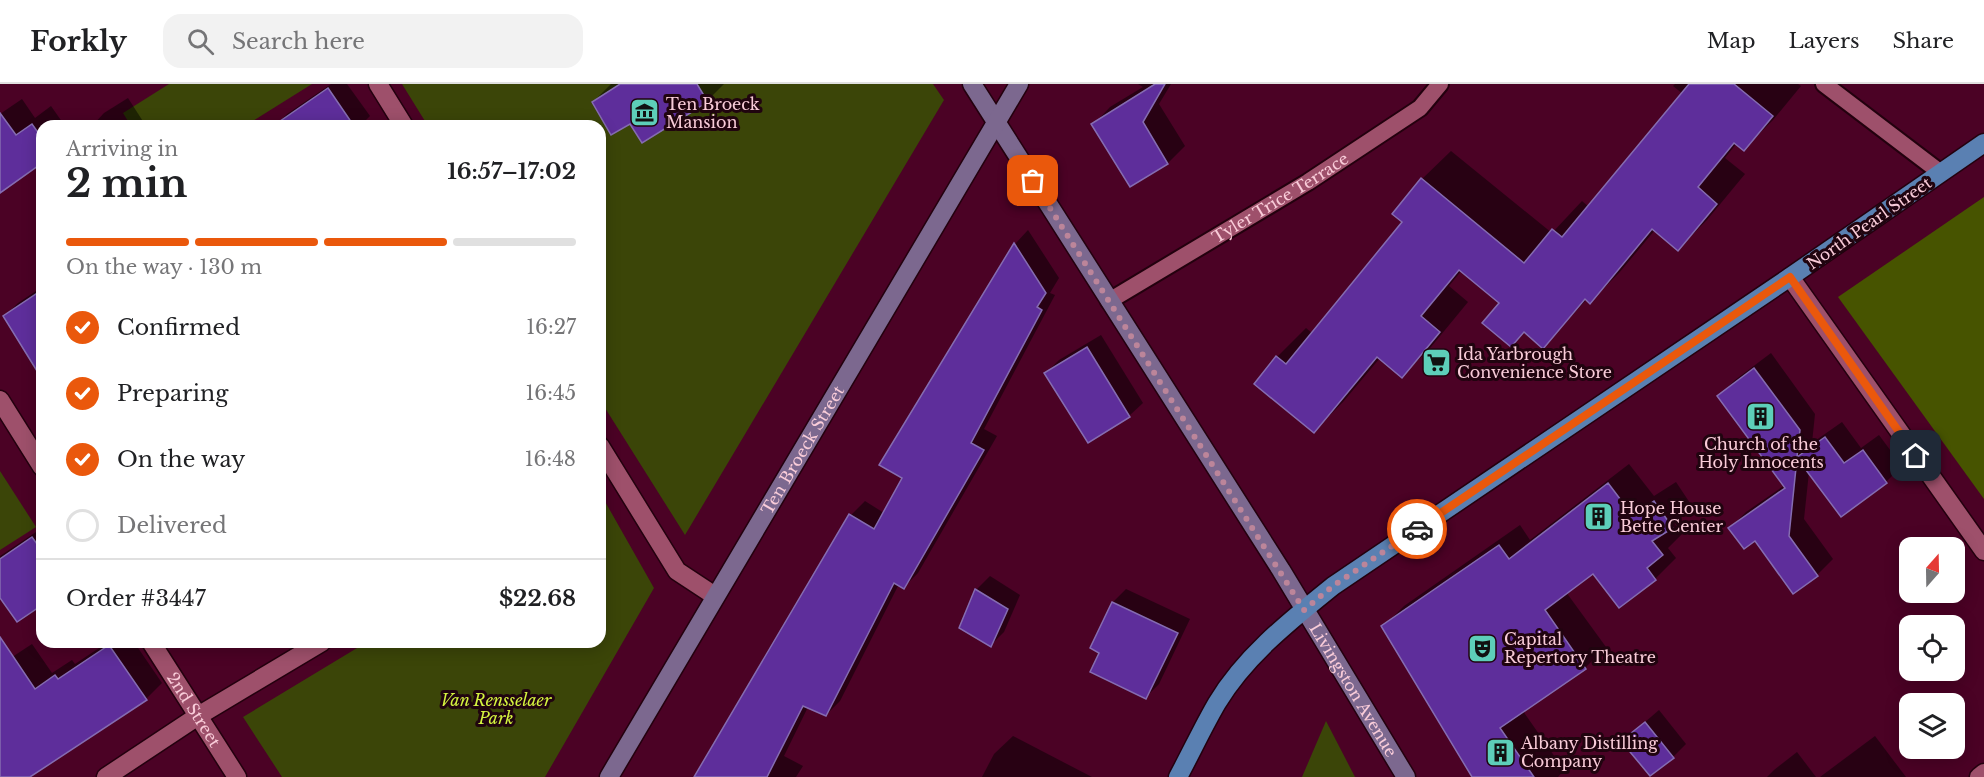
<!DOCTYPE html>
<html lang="en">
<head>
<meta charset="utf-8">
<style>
	body { margin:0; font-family:"Libre Baskerville",serif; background:#f2f2f2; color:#202124; height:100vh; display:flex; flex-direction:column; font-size:22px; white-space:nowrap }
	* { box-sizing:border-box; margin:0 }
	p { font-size:20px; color:#757577 }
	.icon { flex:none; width:33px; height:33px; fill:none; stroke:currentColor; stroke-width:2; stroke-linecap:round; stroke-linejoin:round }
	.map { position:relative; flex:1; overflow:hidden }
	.panel { position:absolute; left:36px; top:36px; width:570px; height:528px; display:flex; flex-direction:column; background:#fff; border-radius:18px; box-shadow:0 3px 15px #0003 }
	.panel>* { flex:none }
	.needle { width:39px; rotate:20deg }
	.controls { position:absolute; left:1899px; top:453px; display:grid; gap:12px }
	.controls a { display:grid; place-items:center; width:66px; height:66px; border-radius:12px; background:#fff; box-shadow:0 3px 15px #0003; font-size:30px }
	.pin { position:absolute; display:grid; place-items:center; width:51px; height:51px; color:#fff; margin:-26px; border-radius:12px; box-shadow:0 3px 9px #0006 }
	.courier { position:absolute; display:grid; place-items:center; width:60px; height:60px; margin:-30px; border:4px solid #ea580c; border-radius:50%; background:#fff; color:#222; box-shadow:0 2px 8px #0007 }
	.summary em { font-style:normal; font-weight:700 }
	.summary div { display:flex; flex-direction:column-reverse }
	.summary { display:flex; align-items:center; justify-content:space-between; height:102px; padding:0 30px }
	h1 { font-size:39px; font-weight:700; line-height:45px }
	.bar { display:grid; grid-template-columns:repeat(4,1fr); gap:9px 6px; align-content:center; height:72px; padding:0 30px }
	.bar i { height:8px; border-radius:4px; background:#e0e0e0 }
	.bar .active { background:#ea580c }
	.bar p { grid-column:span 4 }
	.line { display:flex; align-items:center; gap:15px; padding:0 30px; border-top:2px solid #e0e0e0 }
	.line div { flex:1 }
	ol { padding:0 30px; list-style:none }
	li { display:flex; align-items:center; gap:18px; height:66px }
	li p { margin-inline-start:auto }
	li .icon { padding:6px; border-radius:50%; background:#ea580c; color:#fff; stroke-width:4 }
	li:last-child { color:#757577 }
	li i { width:33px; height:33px; border:3px solid #e0e0e0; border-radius:50% }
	header { display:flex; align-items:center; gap:36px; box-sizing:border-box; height:84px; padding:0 30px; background:#fff; border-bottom:2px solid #e0e0e0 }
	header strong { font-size:28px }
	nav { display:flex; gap:33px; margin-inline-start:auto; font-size:21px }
	.search { width:420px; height:54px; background:#f2f2f2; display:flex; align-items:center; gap:15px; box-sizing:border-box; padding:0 21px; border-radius:18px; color:#757577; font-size:22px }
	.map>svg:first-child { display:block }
	.green { fill:#3b4508 }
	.forest { fill:#475400 }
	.shadow { fill:#0007 }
	.building { fill:#5e2e9b; stroke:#856cb1; stroke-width:1.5 }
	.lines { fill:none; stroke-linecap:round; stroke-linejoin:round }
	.lane-casing { stroke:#23010e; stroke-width:20 }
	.street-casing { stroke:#23010e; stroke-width:21 }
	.secondary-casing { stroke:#23010e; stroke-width:21 }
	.primary-casing { stroke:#23010e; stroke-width:21 }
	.lane { stroke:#9e506b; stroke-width:16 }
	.street { stroke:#9e506b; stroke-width:18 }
	.secondary { stroke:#7c688f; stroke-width:18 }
	.primary { stroke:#5a80b2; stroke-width:18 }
	.done { stroke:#bc859a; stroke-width:6; stroke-dasharray:0 10.8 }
	.route { stroke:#ea580c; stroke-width:8 }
	.labels { text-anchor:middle; stroke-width:6; stroke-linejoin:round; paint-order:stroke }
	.poi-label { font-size:16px; fill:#f9ccd9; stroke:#20040f; text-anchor:start }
	.street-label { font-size:16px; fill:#f9ccd9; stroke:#20040f }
	.park-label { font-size:16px; font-style:italic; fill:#d5f53f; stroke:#20040f }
</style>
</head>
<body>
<header>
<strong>Forkly</strong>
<div class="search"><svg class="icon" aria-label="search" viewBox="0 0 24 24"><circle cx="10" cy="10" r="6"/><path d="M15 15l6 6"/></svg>Search here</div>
<nav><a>Map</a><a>Layers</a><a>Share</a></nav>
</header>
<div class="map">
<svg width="1984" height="693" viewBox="0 0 1984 693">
	<rect width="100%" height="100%" fill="#4b0225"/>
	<g class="green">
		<polygon points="169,0 312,0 245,42 131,42 123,29"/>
		<polygon points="402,0 933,0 944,16 685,451 600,316 600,42 428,42"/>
		<polygon points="0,387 36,443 0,466"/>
		<polygon points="603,414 654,504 545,693 282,693 243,633 367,558 600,558 600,416"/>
		<polygon points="1326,637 1355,693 1302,693"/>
	</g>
	<polygon class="forest" points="1984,113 1984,415 1838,213"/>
	<g class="shadow">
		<polygon points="331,0 347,0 370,32 360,42 275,42 287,30"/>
		<polygon points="611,0 724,0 707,17 630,38 593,18"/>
		<polygon points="1138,0 1171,0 1159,20 1185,62 1168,79 1130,101 1093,41 1110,23 1143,3"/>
		<polygon points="1675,0 1798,0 1801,2 1773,36 1744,65 1737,59 1725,74 1745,90 1707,136 1678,165 1655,146 1619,189 1590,218 1587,215 1543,263 1525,247 1511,261 1501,219 1462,186 1449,202 1468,218 1431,263 1402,292 1380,274 1343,318 1314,347 1277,273 1306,244 1312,249 1404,138 1422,95 1451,67 1552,149 1582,117 1589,123 1683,10 1673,2"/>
		<polygon points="128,14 146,42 92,42 104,29"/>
		<polygon points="22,15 35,34 51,22 65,42 42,42 42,77 0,107 0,30"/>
		<polygon points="1028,146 1059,194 1050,209 1055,211 984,345 997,352 918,489 904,503 899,500 840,617 826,631 808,623 784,672 803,682 796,693 696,693 851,431 865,417 884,429 904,393 881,380 1015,160"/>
		<polygon points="42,203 42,292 5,232 18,219"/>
		<polygon points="1101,251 1143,319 1129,332 1046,289 1059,276"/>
		<polygon points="1771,269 1815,330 1812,359 1842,338 1861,364 1879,351 1902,382 1886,398 1809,388 1804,435 1833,475 1817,491 1756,454 1730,444 1746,428 1785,401 1719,312 1735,296"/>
		<polygon points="1629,380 1654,412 1676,398 1692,422 1675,440 1682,450 1668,464 1676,474 1655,495 1593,488 1566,508 1606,563 1585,584 1523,627 1564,686 1558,693 1473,693 1383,543 1404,522 1520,441 1530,456"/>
		<polygon points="42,444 42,519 0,510 0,472"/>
		<polygon points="990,492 1020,511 1004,548 991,561 961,543 976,506"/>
		<polygon points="1126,505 1190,535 1159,600 1146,613 1101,568 1092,564 1113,518"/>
		<polygon points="108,558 134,558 162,599 146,615 27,693 0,693 0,581 32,560 52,589 72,576 75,580"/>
		<polygon points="1659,626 1686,660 1673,673 1623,657"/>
		<polygon points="1013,652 1092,693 982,693 994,670"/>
		<polygon points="1875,652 1906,693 1820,693"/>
		<polygon points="1797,668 1816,693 1767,693 1774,686"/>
	</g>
	<g class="building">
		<polygon points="620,0 697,0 708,18 642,59 630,40 611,51 592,18"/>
		<polygon points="1155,0 1165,0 1143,38 1168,80 1130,103 1091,40"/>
		<polygon points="1689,0 1734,0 1773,32 1744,67 1734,59 1698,103 1717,120 1678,167 1652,145 1590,220 1585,215 1543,265 1524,248 1511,263 1482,239 1499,219 1459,186 1421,232 1440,248 1402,294 1377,273 1314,349 1254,300 1276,272 1286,280 1402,138 1392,130 1421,94 1524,179 1552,145 1562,153"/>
		<polygon points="328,4 354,42 273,42"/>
		<polygon points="0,29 16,51 32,40 42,54 42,79 0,109"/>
		<polygon points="1014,159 1046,209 1037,223 1042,226 971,359 984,366 904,505 894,499 826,632 803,622 767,693 694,693 849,430 874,445 902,394 879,381"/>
		<polygon points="42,206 42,295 3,232"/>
		<polygon points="1087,263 1130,333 1088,359 1044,289"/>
		<polygon points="1754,284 1800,346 1797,373 1825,353 1844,379 1863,366 1887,399 1841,433 1797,374 1789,452 1818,492 1793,510 1755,457 1744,465 1728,444 1785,404 1717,312"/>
		<polygon points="1608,399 1633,432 1654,417 1673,444 1652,457 1663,471 1647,484 1656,496 1619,524 1593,490 1545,526 1586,585 1500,644 1534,693 1472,693 1381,542 1499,461 1509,475"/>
		<polygon points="32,453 42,467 42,521 17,538 0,514 0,475"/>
		<polygon points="975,505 1008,525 991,563 959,544"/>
		<polygon points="1112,518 1178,549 1146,615 1090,588 1099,569 1090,564"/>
		<polygon points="0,553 35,605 55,591 58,595 109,561 147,616 30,693 0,693"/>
		<polygon points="1645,638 1674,674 1650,692 1621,657"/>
	</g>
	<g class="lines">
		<defs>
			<g id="lane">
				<polyline points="1824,0 1941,89"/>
				<path id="s1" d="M1109,217L1308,98L1420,24L1440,0"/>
			</g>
			<g id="street">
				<polyline points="378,0 404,42"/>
				<polyline points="1790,193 1984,467"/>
				<polyline points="0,316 42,383"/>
				<polyline points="600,362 677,487 715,512"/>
				<path id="s2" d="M151,558L237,693"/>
				<polyline points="106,693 198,632 322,558"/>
				<polyline points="1979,693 1984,689"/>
			</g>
			<g id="secondary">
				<path id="s3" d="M972,0L1281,486L1406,693"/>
				<path id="s4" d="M609,693L1019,0"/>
			</g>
			<path id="primary" d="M1178,693C1191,669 1203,643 1217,619C1245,572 1291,536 1333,502L1790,193L1984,59"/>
		</defs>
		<use href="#lane" class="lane-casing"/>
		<use href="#street" class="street-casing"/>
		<use href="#secondary" class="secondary-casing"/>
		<use href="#primary" class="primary-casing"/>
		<use href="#lane" class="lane"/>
		<use href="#street" class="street"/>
		<use href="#secondary" class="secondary"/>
		<use href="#primary" class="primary"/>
	</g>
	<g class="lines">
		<polyline class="done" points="1033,97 1304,526 1333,502 1417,445"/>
		<polyline class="route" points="1417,445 1790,193 1916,372"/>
	</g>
	<defs>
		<symbol id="museum-square" viewBox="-11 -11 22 22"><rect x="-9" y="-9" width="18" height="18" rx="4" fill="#5dceb9" stroke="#20040f"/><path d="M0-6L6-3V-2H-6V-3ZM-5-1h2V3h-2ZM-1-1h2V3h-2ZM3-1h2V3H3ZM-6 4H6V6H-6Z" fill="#111"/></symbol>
		<symbol id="supermarket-square" viewBox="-11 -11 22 22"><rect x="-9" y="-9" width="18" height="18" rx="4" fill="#5dceb9" stroke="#20040f"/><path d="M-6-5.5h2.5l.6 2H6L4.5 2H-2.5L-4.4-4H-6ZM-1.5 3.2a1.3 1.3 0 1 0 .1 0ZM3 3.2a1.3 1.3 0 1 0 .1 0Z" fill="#111"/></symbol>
		<symbol id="building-square" viewBox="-11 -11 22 22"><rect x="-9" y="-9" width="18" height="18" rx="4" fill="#5dceb9" stroke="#20040f"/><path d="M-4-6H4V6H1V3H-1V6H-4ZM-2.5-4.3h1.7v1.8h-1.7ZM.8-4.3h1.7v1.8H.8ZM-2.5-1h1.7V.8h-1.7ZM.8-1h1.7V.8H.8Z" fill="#111"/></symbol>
		<symbol id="theatre-square" viewBox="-11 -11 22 22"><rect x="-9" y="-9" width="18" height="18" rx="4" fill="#5dceb9" stroke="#20040f"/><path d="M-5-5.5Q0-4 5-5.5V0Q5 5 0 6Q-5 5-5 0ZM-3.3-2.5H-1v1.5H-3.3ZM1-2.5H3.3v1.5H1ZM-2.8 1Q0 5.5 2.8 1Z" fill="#111"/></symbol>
	</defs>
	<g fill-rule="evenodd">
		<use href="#museum-square" x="628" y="12" width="33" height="33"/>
		<use href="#supermarket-square" x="1420" y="262" width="33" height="33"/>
		<use href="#building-square" x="1744" y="316" width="33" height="33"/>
		<use href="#building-square" x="1582" y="416" width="33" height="33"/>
		<use href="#theatre-square" x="1466" y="548" width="33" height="33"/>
		<use href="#building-square" x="1484" y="652" width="33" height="33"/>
	</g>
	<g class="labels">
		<g class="poi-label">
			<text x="666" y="26">Ten Broeck<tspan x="666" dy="18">Mansion</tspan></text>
			<text x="1457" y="276">Ida Yarbrough<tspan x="1457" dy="18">Convenience Store</tspan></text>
			<text x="1761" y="366" text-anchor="middle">Church of the<tspan x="1761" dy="18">Holy Innocents</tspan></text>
			<text x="1620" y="430">Hope House<tspan x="1620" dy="18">Bette Center</tspan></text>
			<text x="1504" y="561">Capital<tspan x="1504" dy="18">Repertory Theatre</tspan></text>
			<text x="1521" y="665">Albany Distilling<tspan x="1521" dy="18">Company</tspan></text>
		</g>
		<g class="street-label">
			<text dy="6" stroke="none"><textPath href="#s1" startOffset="200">Tyler Trice Terrace</textPath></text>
			<text transform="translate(1869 139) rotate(-35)" y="6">North Pearl Street</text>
			<text dy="6" stroke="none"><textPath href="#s4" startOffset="380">Ten Broeck Street</textPath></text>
			<text dy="6" stroke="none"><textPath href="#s3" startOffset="716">Livingston Avenue</textPath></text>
			<text dy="6" stroke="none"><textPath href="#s2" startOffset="80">2nd Street</textPath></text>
		</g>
		<g class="park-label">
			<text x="496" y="622">Van Rensselaer<tspan x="496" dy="18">Park</tspan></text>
		</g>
	</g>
</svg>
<div class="controls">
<a><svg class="needle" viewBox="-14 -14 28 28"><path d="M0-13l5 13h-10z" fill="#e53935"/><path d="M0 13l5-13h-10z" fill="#757577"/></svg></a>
<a><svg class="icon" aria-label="locate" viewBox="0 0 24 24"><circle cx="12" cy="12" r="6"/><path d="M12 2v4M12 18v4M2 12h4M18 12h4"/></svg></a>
<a><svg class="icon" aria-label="layers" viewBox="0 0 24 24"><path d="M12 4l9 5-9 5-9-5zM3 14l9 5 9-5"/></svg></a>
</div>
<div class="pin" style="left:1033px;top:97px;background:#ea580c"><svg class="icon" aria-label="bag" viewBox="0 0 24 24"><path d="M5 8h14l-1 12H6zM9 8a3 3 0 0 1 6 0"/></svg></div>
<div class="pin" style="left:1916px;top:372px;background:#1f2937"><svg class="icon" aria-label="home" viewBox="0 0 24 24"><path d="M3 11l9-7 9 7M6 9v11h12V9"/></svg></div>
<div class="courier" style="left:1417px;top:445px"><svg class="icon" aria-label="car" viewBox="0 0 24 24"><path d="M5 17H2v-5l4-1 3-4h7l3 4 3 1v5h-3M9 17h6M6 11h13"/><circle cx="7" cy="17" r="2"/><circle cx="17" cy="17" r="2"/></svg></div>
<section class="panel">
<div class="summary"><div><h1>2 min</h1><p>Arriving in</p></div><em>16:57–17:02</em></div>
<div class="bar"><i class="active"></i><i class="active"></i><i class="active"></i><i></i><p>On the way · 130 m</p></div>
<ol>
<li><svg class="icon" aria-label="check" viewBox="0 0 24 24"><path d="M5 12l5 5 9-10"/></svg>Confirmed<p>16:27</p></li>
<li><svg class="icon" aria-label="check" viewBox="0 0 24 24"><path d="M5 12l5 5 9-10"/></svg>Preparing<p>16:45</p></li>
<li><svg class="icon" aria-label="check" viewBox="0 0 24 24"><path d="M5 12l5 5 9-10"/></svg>On the way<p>16:48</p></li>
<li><i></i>Delivered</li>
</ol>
<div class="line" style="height:78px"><div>Order #3447</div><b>$22.68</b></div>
</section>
</div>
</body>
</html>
